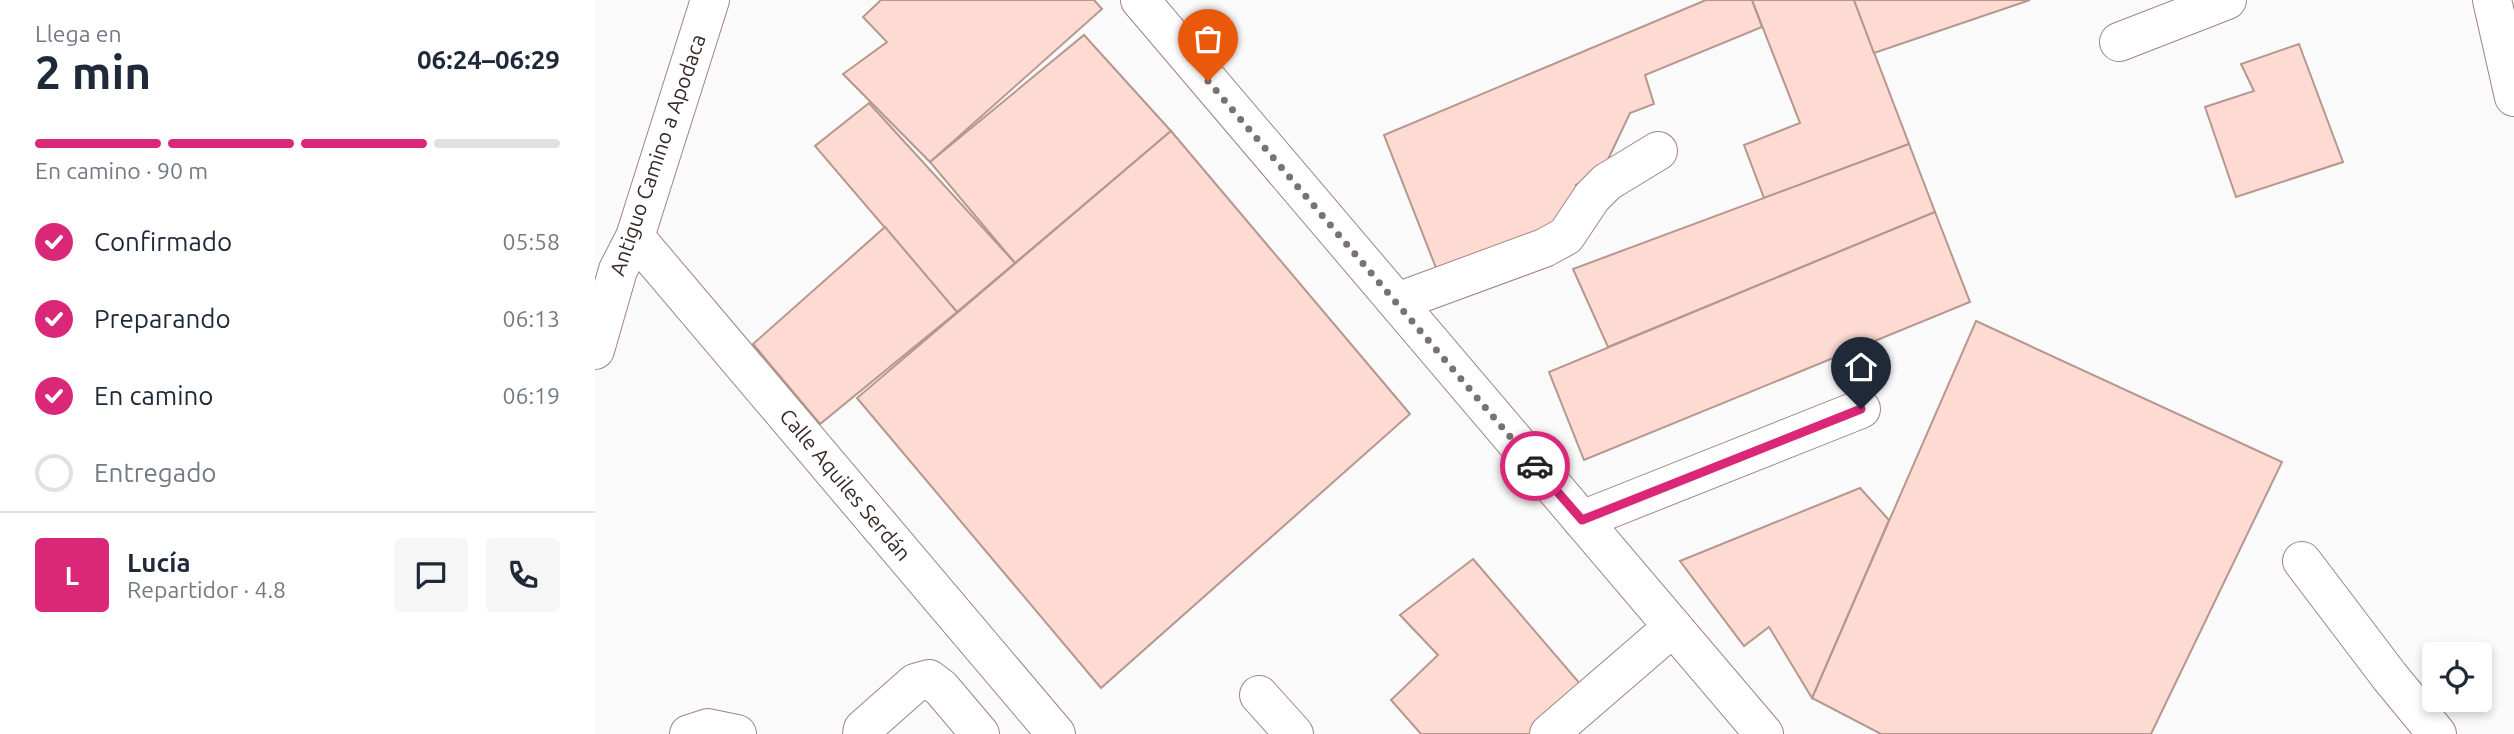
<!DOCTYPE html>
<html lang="es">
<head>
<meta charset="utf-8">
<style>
	body { margin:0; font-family:Ubuntu,sans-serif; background:#f6f6f7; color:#1f2937; height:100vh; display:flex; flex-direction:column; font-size:26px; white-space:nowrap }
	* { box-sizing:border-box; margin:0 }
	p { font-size:23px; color:#747a83 }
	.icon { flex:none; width:38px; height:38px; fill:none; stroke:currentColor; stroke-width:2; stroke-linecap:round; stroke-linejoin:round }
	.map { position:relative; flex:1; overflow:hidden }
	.details { display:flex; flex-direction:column; background:#fff; width:595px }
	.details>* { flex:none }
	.controls { position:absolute; left:1827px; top:642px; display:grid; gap:14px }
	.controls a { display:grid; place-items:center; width:70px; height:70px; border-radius:7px; background:#fff; box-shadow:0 4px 10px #0003; font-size:35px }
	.pin { position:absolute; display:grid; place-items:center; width:60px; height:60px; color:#fff; margin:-72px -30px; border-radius:50% 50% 50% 0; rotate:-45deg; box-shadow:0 0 7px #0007 }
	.pin .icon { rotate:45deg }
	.courier { position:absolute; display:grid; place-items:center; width:70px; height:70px; margin:-35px; border:5px solid #db2777; border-radius:50%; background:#fff; color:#222; box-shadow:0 2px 9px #0007 }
	.overview em { font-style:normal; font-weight:600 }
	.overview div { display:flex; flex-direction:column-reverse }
	.overview { display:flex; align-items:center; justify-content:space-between; height:119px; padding:0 35px }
	h1 { font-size:46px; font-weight:600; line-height:52px }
	.bar { display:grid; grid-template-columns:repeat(4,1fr); gap:10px 7px; align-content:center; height:84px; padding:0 35px }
	.bar i { height:9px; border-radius:5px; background:#e0e1e3 }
	.bar .current { background:#db2777 }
	.bar p { grid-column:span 4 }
	.line { display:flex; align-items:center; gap:18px; padding:0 35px; border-top:2px solid #e0e1e3 }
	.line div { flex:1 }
	.round { display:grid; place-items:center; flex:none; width:74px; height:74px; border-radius:7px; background:#f6f6f7 }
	ol { padding:0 35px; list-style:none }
	li { display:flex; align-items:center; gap:21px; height:77px }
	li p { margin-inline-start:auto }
	li .icon { padding:7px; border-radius:50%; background:#db2777; color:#fff; stroke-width:4 }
	li:last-child { color:#747a83 }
	li i { width:38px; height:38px; border:4px solid #e0e1e3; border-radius:50% }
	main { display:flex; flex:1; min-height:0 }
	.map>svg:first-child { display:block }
	.building { fill:#fddbd3; stroke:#b6978f; stroke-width:2 }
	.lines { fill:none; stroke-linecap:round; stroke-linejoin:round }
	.minor-casing { stroke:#a2847d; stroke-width:40 }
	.minor { stroke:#fff; stroke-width:38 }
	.done { stroke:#7a7270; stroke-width:7; stroke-dasharray:0 12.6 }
	.route { stroke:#db2777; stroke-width:9 }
	.labels { text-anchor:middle; stroke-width:5; stroke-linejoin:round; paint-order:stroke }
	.street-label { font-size:21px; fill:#352926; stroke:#fff }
</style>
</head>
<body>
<main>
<section class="details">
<div class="overview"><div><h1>2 min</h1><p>Llega en</p></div><em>06:24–06:29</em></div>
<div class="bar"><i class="current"></i><i class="current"></i><i class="current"></i><i></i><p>En camino · 90 m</p></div>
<ol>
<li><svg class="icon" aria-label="check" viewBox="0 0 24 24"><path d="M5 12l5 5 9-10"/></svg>Confirmado<p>05:58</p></li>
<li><svg class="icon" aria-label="check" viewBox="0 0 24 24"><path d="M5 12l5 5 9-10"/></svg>Preparando<p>06:13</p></li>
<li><svg class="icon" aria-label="check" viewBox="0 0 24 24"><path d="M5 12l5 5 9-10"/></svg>En camino<p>06:19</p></li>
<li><i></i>Entregado</li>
</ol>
<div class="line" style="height:126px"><b class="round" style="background:#db2777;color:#fff">L</b><div><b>Lucía</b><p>Repartidor · 4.8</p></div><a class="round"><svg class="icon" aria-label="chat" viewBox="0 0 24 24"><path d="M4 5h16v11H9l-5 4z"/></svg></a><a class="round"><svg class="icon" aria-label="phone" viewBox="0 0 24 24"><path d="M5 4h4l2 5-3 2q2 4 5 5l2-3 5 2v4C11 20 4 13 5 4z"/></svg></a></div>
</section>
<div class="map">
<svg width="1919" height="734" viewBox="0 0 1919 734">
	<rect width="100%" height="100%" fill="#fafafa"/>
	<g class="building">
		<polygon points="286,0 499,0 507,9 335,162 248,74 292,42 268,17"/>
		<polygon points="1111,0 1157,0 1167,27 1050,75 1059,104 1035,113 1008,170 981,185 989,203 974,227 843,273 789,135"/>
		<polygon points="1157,0 1259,0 1314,144 1169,198 1149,145 1205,123"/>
		<polygon points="1259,0 1435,0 1279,53"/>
		<polygon points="489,35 576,131 420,263 335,162"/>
		<polygon points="1704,44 1748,162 1641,197 1610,107 1659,91 1646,64"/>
		<polygon points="274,103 420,263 362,312 220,146"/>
		<polygon points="576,131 815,414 506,688 262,398"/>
		<polygon points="1314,144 1340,212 1013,347 978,269"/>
		<polygon points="1340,212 1375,302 989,460 954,372"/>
		<polygon points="290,227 362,312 225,424 158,344"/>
		<polygon points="1381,321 1687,462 1556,734 1286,734 1217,698"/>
		<polygon points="1265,488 1294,520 1217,698 1174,627 1149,646 1085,561"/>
		<polygon points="878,559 993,693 942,734 826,734 796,700 843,655 805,615"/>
	</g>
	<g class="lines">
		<defs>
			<g id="minor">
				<polyline points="545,0 1169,734"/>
				<polyline points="1897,0 1919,97"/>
				<polyline points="1524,42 1632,0"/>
				<polyline points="40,237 461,734"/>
				<polyline points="802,302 949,248 971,236 997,197 1012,182 1063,151"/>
				<polyline points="0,350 23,270 40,237 115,0"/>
				<polyline points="987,520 1266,409"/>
				<polyline points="1707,561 1795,677 1842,734"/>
				<polyline points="664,695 699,734"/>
				<polyline points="94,734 113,728 142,734"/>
				<polyline points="267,734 268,729 320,683 334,679 346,688 385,734"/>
				<polyline points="954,734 1078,627"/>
			</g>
		</defs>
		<use href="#minor" class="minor-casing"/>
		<use href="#minor" class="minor"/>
	</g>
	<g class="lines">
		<polyline class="done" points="613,81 940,466"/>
		<polyline class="route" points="940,466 987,520 1266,409"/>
	</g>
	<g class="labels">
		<g class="street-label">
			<text transform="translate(63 155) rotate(-71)" y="7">Antiguo Camino a Apodaca</text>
			<text transform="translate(250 485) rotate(50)" y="7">Calle Aquiles Serdán</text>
		</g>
	</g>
</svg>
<div class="controls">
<a><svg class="icon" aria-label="locate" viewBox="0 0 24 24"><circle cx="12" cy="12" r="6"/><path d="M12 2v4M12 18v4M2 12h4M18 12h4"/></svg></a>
</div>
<div class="pin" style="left:613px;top:81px;background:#ea580c"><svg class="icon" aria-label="bag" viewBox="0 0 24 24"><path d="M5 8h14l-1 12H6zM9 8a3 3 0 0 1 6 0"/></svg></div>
<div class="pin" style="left:1266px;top:409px;background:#1f2937"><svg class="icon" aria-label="home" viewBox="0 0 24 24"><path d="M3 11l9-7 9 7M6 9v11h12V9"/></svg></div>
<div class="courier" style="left:940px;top:466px"><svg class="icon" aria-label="car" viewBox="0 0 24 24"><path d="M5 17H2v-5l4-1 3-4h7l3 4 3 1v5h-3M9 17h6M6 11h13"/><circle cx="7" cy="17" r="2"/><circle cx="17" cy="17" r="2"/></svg></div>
</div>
</main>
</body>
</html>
